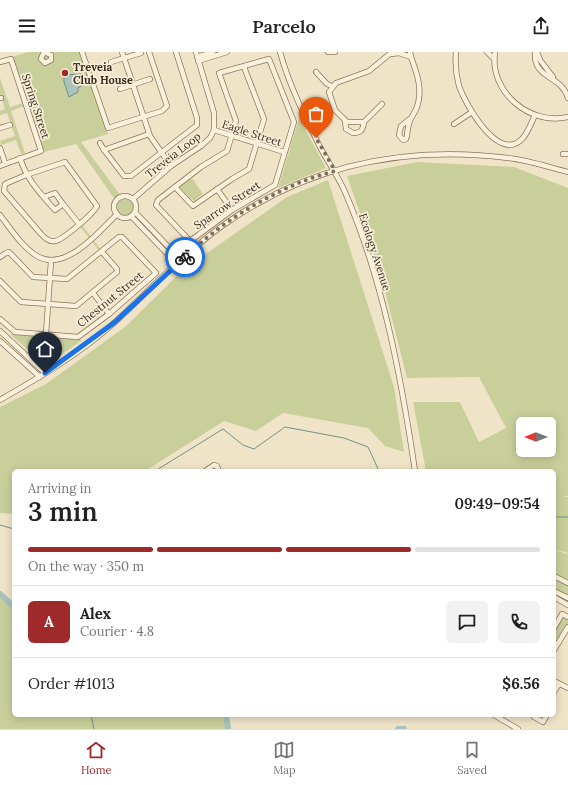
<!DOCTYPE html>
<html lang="en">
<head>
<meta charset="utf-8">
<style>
	body { margin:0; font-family:Lora,serif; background:#f2f2f2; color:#222; height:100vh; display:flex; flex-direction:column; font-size:15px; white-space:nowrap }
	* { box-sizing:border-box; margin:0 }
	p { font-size:13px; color:#767676 }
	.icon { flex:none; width:22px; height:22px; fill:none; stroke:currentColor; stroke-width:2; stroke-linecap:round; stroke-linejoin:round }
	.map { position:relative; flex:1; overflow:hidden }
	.panel { position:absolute; left:12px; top:417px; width:544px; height:248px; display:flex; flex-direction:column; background:#fff; border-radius:6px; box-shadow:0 2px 10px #0003 }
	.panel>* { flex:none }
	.needle { width:26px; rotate:270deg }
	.buttons { position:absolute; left:516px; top:365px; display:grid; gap:8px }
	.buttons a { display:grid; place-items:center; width:40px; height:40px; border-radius:6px; background:#fff; box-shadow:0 2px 10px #0003; font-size:20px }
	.pin { position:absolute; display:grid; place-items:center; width:34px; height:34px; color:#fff; margin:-41px -17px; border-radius:50% 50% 50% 0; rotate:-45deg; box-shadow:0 0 4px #0007 }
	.pin .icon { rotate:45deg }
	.courier { position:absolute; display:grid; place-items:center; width:40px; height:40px; margin:-20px; border:3px solid #1a73e8; border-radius:50%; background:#fff; color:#222; box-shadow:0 1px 5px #0007 }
	.overview em { font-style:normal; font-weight:600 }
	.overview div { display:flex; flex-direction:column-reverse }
	.overview { display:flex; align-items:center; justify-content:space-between; height:68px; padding:0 16px }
	h1 { font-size:26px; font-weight:600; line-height:30px }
	.bar { display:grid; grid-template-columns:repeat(4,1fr); gap:6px 4px; align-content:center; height:48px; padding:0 16px }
	.bar i { height:5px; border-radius:3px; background:#e0e0e0 }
	.bar .on { background:#9e2a2b }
	.bar p { grid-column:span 4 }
	.line { display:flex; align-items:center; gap:10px; padding:0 16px; border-top:1px solid #e0e0e0 }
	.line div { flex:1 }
	.round { display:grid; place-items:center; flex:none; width:42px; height:42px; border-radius:6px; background:#f2f2f2 }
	header { display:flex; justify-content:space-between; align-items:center; height:52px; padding:0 16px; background:#fff; font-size:18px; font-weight:600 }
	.tab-bar { display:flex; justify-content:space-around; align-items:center; height:56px; border-top:1px solid #e0e0e0; background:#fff; font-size:11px; color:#767676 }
	.tab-bar a { display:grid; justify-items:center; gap:2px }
	.tab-bar .on { color:#9e2a2b }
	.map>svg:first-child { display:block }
	.green { fill:#c9cf9b; fill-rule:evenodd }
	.water { fill:#a9c4bc; stroke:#6f938a }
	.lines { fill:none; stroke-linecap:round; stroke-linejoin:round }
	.stream { stroke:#6f938a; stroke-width:1 }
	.river { stroke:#a9c4bc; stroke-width:6 }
	.minor-casing { stroke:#8d765c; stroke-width:6 }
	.minor { stroke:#faf1dc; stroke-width:4.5 }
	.done { stroke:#7c6e5b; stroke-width:4; stroke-dasharray:0 7.2 }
	.route { stroke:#1a73e8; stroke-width:5 }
	.poi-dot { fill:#9e2a2b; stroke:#f7eed8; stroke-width:1.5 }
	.labels { text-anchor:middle; stroke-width:3.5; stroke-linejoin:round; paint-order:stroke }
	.poi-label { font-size:11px; font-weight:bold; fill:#3d2e20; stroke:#f7eed8; text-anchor:start }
	.street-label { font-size:11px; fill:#3d2e20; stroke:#f7eed8 }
</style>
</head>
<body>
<header><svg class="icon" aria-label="menu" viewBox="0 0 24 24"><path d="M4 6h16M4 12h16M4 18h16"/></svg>Parcelo<svg class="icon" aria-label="share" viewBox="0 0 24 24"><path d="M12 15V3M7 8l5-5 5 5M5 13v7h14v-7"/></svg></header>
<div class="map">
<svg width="568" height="677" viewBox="0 0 568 677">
	<rect width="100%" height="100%" fill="#f0e4c8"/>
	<g class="green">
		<polygon points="28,0 81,0 108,82 81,90 121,144 116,149 76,92 44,100 12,5"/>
		<polygon points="0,26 10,55 23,51 24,54 11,59 25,101 21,102 16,88 1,93 0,89 15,84 7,61 0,63 0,59 5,57 0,41"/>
		<polygon points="299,66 326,116 278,136"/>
		<path d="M417,110L514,115L568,136V444H563L568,445V501L554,497V419H426L413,350H460L479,390L506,376L479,325L407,326L380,219L347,124ZM523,372H549V398H523Z"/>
		<polygon points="192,126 203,142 194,149 180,136 181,133"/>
		<polygon points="328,128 394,335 404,400 385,394 368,376 283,361 256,379 224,369 145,419 14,419 14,462 0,461 0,355 46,332 125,275 183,218 287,145"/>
		<circle cx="126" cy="155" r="9"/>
		<polygon points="80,171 103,200 101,201 78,172"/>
		<polygon points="10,282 82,288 46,314"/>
		<polygon points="554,498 568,502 568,544 554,536"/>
		<polygon points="0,542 14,555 14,663 226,663 228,677 0,677"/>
		<polygon points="562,563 568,566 568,573 554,597 554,578"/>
	</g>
	<polygon class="water" points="82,22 83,33 78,36 78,40 69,45 64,30 64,23"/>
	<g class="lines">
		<g class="stream">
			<polyline points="155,419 223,377 243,393 254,397 285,375 344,386 368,395 379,419"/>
			<polyline points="554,465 568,465"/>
			<polyline points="0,473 14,477"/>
			<polyline points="91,663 94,677"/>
		</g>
		<g class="river">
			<polyline points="0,542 14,555"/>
			<polyline points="226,663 228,677"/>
			<polyline points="398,677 404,677"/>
		</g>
		<defs>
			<g id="minor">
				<polyline points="44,0 41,7 45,11 51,8 51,3 44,0"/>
				<polyline points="82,0 108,76 162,59 167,54 149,0"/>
				<polyline points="122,0 150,84 171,114"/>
				<path d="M280,0C289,33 305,65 320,95C328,110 338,124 345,140C383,228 401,324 415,419"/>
				<polyline points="328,0 335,0"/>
				<path d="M456,0C455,11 456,23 459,34C465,51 497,110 521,88C528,82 531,71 535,63"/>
				<polyline points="487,0 494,7"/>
				<path d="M495,0C489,40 530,74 568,65"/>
				<path d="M535,0C533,28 561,22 568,46"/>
				<polyline points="537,0 540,8 553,25"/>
				<polyline points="391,2 399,1 411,5 410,0"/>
				<polyline points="197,5 213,0"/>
				<path d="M411,5C417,22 423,37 417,55C415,61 410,66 409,72C407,77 408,82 406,87L403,88L399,83L401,74L411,66"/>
				<polygon points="269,7 294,70 275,133 232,158 190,189 156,153 158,148 201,115 227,99 236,69 219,21"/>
				<polyline points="198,9 227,0"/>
				<polyline points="0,10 11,7 41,99 0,114"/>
				<polyline points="111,10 141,1"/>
				<polyline points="316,20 327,32 332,34"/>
				<polyline points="120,37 150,27"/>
				<polyline points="0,46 1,46"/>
				<polyline points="382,52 364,70 347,70 335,58 329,40 336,31 369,19 392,0"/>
				<path d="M345,68L346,77L353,81C361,81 363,78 364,70"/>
				<polyline points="454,72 472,60"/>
				<polyline points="0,76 10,73"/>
				<polyline points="214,78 284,100"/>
				<polyline points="149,82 104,98 124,124 131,124 197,73 197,66 176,0"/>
				<polyline points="100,91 104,98"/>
				<polyline points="0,96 5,111"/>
				<polyline points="563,102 568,102"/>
				<path d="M20,106C27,128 40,141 55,158L63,152L79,172"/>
				<path d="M65,110L97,154C94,161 63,188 55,189C49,190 45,186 41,182L4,139L5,132L26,123Z"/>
				<polyline points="175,135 193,154 232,127 249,117 264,67 244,15"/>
				<polyline points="217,137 232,158"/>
				<circle cx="125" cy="155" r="11"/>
				<polyline points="44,145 55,141 63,152"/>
				<polyline points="133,147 171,114 201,94 210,86 214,78 214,61 196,0"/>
				<polyline points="135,160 181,208"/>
				<path d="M0,163C10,176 22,195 37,204C65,221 99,180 117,162"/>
				<polyline points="131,164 177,212"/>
				<polyline points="0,205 6,201 9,200 33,225 67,227 119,185 122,185 156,221 109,262 78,285 15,280 0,267"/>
				<polyline points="0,229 21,250 76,254 117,220 117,217 102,200"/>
				<polyline points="93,241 109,262"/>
				<polyline points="0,279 45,321"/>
				<polyline points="46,282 51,209"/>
				<polyline points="0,289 40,325"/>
				<path d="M0,348C40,325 81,301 115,270C150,238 183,202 222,174C308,113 404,93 508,106C528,108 548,115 568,120"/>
				<polyline points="205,419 214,413 217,414 219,419"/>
				<polyline points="554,524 568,531"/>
				<polyline points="554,539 568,546"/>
				<polyline points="554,545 568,553"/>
				<polyline points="554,576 562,562 568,565"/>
				<polyline points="554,598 568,575"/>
				<polyline points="554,629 568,636"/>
				<polyline points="554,640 559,632"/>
				<polyline points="494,663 518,677"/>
				<polyline points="535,663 534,665 543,670 547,663"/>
			</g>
		</defs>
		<use href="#minor" class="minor-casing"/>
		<use href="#minor" class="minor"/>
	</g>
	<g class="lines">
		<path class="done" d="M185,205C216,175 255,150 294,133C307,127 321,123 335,119L316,86"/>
		<polyline class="route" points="45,321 115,270 185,205"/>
	</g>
	<circle class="poi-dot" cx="65" cy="21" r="4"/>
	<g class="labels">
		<g class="poi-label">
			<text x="73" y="19">Treveia<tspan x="73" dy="13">Club House</tspan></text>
		</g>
		<g class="street-label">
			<text transform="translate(36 54) rotate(72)" y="4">Spring Street</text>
			<text transform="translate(252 81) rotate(18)" y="4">Eagle Street</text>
			<text transform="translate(173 103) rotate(-38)" y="4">Treveia Loop</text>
			<text transform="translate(227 153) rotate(-34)" y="4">Sparrow Street</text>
			<text transform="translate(375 200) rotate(72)" y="4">Ecology Avenue</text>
			<text transform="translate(110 247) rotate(-39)" y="4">Chestnut Street</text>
		</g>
	</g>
</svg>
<div class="buttons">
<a><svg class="needle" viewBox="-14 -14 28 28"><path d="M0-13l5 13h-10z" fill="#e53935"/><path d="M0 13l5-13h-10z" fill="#767676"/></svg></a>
</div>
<div class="pin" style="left:316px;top:86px;background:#ea580c"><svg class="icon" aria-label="bag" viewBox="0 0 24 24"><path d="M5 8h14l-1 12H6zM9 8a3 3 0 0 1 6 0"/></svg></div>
<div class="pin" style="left:45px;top:321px;background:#1f2937"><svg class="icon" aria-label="home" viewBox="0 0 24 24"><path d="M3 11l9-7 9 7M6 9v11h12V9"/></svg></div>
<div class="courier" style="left:185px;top:205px"><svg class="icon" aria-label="bike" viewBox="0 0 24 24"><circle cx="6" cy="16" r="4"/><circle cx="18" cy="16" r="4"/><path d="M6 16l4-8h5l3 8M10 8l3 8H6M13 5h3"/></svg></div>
<section class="panel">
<div class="overview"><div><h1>3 min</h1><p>Arriving in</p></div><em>09:49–09:54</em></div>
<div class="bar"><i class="on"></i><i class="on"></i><i class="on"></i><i></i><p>On the way · 350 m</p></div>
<div class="line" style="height:72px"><b class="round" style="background:#9e2a2b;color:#fff">A</b><div><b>Alex</b><p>Courier · 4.8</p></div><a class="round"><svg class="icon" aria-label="chat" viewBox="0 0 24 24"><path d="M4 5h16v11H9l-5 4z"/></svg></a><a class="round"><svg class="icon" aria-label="phone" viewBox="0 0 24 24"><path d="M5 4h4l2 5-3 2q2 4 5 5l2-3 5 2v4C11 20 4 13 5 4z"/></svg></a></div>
<div class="line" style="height:52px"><div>Order #1013</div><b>$6.56</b></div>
</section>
</div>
<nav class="tab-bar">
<a class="on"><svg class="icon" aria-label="home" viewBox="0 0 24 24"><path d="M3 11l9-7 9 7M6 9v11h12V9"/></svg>Home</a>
<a><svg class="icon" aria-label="map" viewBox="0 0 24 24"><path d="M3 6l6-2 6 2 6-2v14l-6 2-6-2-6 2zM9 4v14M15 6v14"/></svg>Map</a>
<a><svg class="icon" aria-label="saved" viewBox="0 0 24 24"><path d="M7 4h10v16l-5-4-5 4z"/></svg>Saved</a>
</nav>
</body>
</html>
